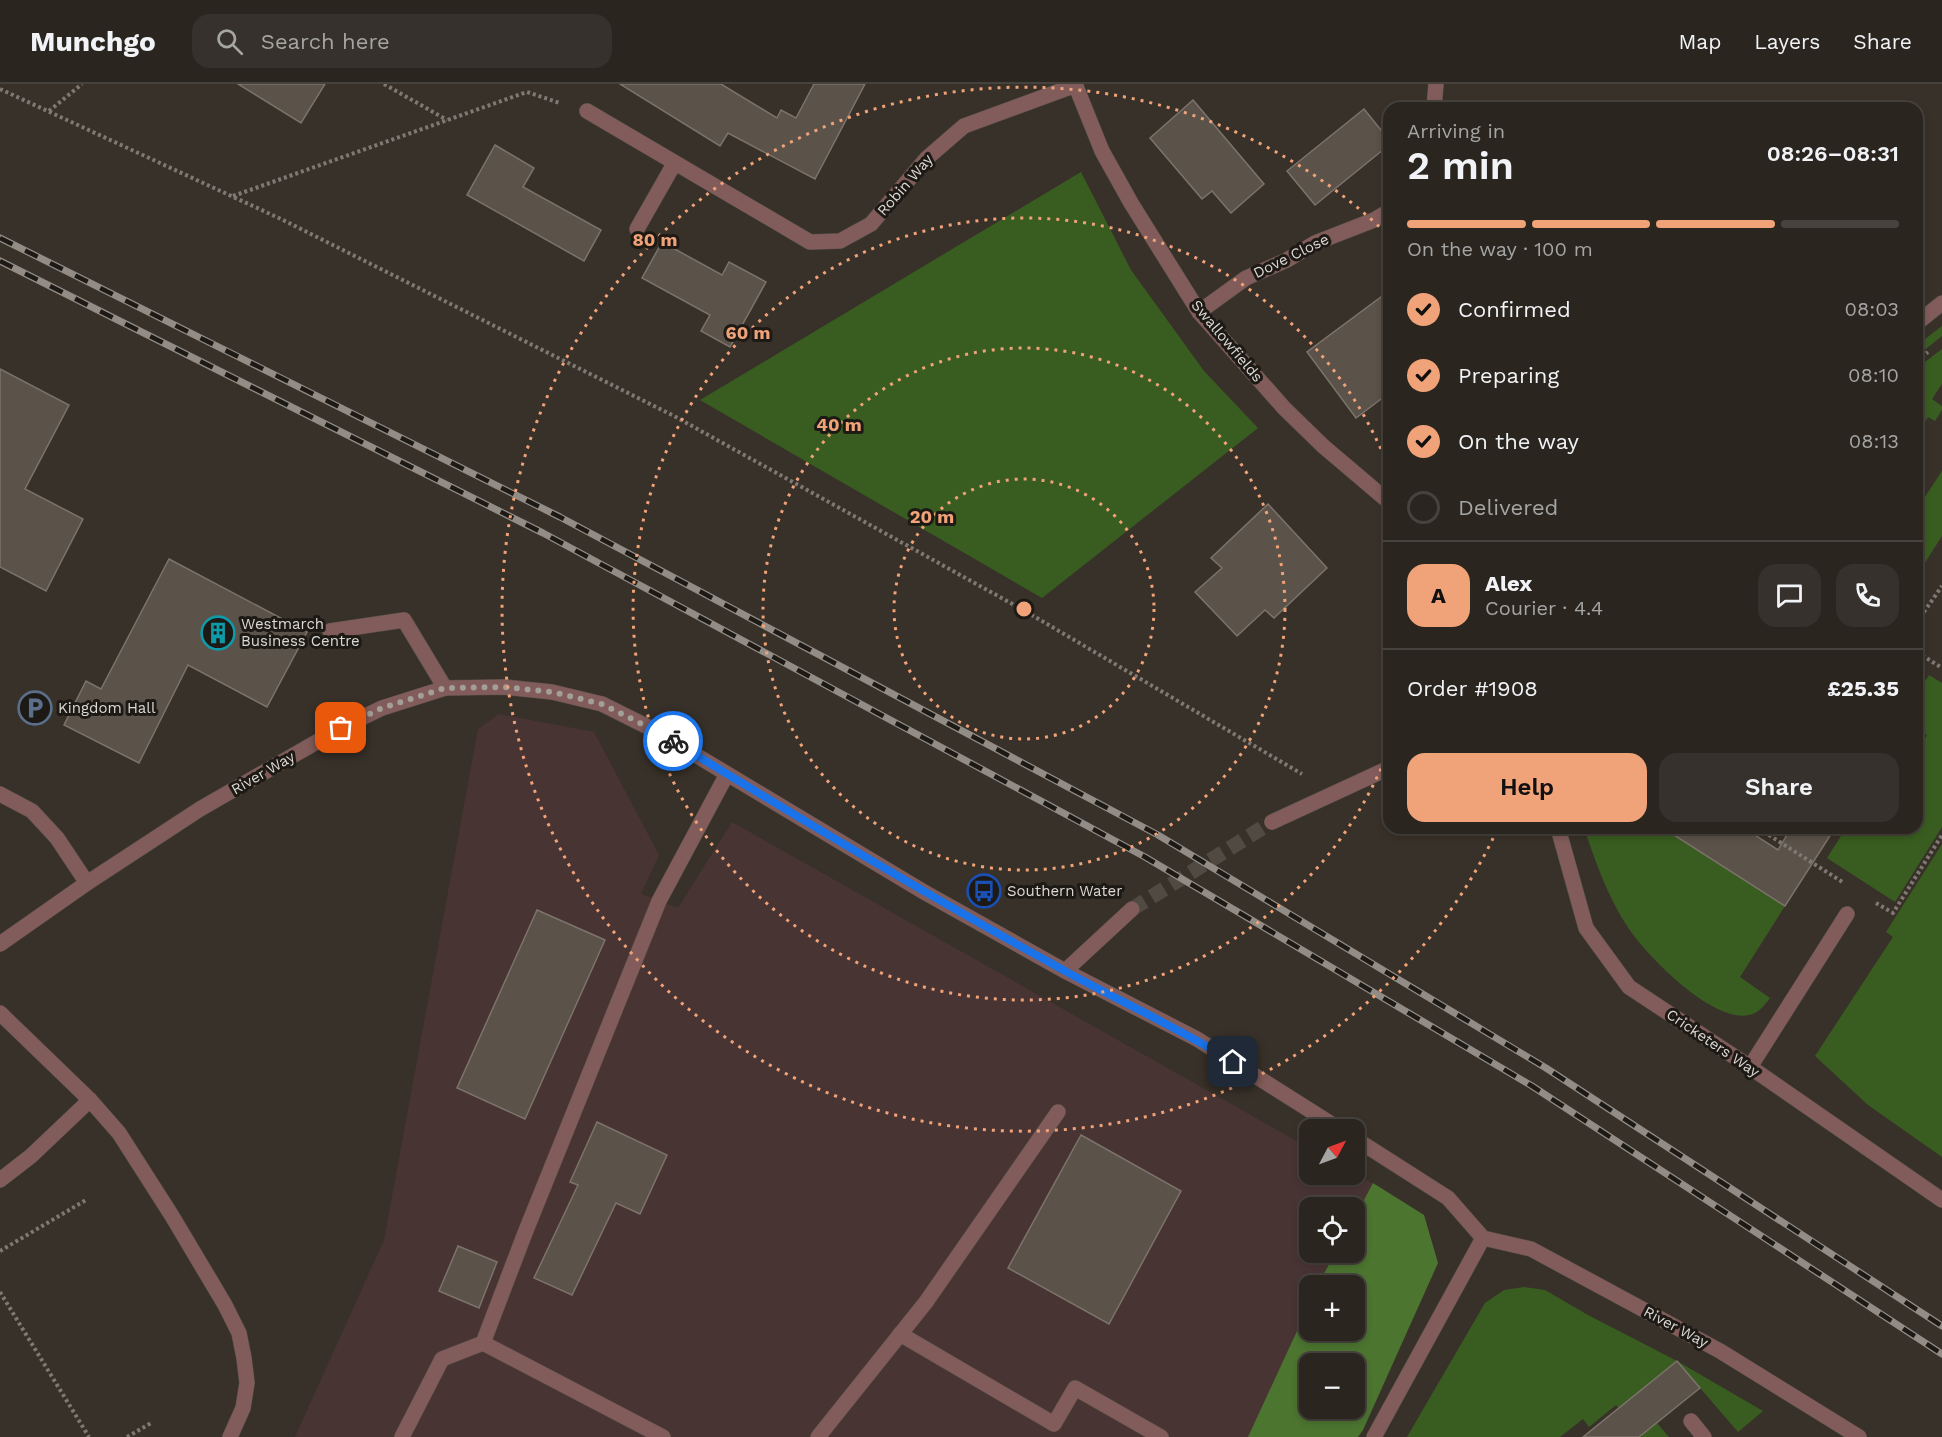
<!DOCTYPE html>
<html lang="en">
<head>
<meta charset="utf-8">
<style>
	body { margin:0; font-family:"Work Sans",sans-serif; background:#36312c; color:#f1f3f6; height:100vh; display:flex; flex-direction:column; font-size:22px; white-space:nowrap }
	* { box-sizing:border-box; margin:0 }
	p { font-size:20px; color:#a5a5a4 }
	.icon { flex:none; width:33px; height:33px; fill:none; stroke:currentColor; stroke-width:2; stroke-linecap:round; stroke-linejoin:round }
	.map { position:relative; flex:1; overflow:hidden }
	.side { position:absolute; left:1383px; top:18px; width:540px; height:732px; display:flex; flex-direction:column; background:#2a251f; border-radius:18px; box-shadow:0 3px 9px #0003,0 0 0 2px #46423d }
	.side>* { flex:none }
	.needle { width:39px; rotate:49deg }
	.fabs { position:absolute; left:1299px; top:1035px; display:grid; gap:12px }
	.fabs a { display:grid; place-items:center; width:66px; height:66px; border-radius:12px; background:#2a251f; box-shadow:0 3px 9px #0003,0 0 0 2px #46423d; font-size:30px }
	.pin { position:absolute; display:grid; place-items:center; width:51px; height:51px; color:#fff; margin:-26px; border-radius:12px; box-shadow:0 3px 9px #0006 }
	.courier { position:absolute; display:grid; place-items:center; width:60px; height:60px; margin:-30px; border:4px solid #1a73e8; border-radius:50%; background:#fff; color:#222; box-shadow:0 2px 8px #0007 }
	.headline em { font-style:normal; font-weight:600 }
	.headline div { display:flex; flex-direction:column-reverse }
	.headline { display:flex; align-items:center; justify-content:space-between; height:102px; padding:0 24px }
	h1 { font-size:39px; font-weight:600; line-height:45px }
	.bar { display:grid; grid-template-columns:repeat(4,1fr); gap:9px 6px; align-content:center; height:72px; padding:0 24px }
	.bar i { height:8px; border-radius:4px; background:#46423d }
	.bar .on { background:#f0a278 }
	.bar p { grid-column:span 4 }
	.line { display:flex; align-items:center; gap:15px; padding:0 24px; border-top:2px solid #46423d }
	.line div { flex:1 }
	.round { display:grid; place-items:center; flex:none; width:63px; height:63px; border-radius:18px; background:#36312c }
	ol { padding:0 24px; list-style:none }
	li { display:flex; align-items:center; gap:18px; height:66px }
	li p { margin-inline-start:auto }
	li .icon { padding:6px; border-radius:50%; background:#f0a278; color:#111; stroke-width:4 }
	li:last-child { color:#a5a5a4 }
	li i { width:33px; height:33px; border:3px solid #46423d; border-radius:50% }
	.cta { display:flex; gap:12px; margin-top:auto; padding:12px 24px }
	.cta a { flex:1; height:69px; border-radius:18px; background:#f0a278; color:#111; font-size:24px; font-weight:600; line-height:69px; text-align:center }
	.cta a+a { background:#36312c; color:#f1f3f6 }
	header { display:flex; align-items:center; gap:36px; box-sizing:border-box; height:84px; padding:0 30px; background:#2a251f; border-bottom:2px solid #46423d }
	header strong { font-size:28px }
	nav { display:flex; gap:33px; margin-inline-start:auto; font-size:21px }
	.search { width:420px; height:54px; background:#36312c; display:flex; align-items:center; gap:15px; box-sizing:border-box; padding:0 21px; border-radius:18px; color:#a5a5a4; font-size:22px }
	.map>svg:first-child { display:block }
	.industrial { fill:#493434; fill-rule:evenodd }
	.green { fill:#395d20 }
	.forest { fill:#4c7530; fill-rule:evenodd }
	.building { fill:#5b524a; stroke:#7c736b; stroke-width:1.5 }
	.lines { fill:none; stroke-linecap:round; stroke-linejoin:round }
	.minor-tunnel { stroke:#514a42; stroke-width:15; stroke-dasharray:15 8; stroke-linecap:butt }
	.minor-casing { stroke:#564f48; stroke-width:16 }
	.path { stroke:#807973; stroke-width:4; stroke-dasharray:3 3; stroke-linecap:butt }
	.minor { stroke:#815c5a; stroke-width:15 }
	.rail-casing { stroke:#928c86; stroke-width:7 }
	.rail { stroke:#1d1a16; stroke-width:4.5; stroke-dasharray:14; stroke-linecap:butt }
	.done { stroke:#a39e98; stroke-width:6; stroke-dasharray:0 10.8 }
	.route { stroke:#1a73e8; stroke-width:8 }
	.ring { fill:none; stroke:#f0a278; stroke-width:3; stroke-dasharray:3 6 }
	.labels { text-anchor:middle; stroke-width:6; stroke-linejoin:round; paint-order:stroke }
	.street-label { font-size:15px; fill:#ddd8d3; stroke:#1d1a16 }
	.poi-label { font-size:15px; fill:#ddd8d3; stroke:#1d1a16; text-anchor:start }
	.centre { fill:#f0a278; stroke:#1d1a16; stroke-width:3 }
	.ring-label { font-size:18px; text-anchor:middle; font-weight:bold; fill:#f0a278; stroke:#1d1a16; stroke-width:6; stroke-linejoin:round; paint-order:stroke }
</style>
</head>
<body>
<header>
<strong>Munchgo</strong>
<div class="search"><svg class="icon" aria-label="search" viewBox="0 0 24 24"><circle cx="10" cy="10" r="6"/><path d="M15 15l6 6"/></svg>Search here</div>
<nav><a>Map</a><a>Layers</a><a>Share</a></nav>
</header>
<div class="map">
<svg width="1942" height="1353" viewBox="0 0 1942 1353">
	<rect width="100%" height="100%" fill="#383129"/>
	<path class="industrial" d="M499,630L594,648L659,771L641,810L678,824L732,738L1309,1064L1310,1090L1355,1089L1424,1131L1438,1179L1358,1353H295L384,1156L478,645ZM1310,1124H1354V1168H1310ZM1310,1202H1354V1246H1310ZM1310,1280H1354V1324H1310Z"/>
	<g class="green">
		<polygon points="1081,88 1131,186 1204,287 1258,344 1042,514 700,316"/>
		<polygon points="1942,242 1942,252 1917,272 1917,261"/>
		<polygon points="1942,265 1942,300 1932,315 1942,322 1942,326 1935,337 1928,333 1917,350 1917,284"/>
		<polygon points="1942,387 1942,452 1917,491 1917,425"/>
		<polygon points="1929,591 1942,599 1942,743 1895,818 1827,774 1846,744 1917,744 1917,667 1927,651 1917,644 1917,610"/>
		<path d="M1584,744H1663L1785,822L1740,893L1770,914C1764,922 1759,929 1749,931C1713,939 1648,873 1629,845C1608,814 1596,779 1584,744Z"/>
		<polygon points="1942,760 1942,1073 1868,1021 1815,972 1893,853 1886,848"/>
		<polygon points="1524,1203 1545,1206 1588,1231 1677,1277 1763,1327 1738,1348 1677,1277 1639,1308 1661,1336 1657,1339 1669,1353 1642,1353 1616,1321 1589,1343 1583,1335 1560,1353 1407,1353 1485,1219 1504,1206"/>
	</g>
	<path class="forest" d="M1373,1099L1424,1131L1438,1179L1363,1346L1358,1353H1248L1309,1221L1310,1246H1354V1202L1318,1201L1335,1169L1354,1168L1355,1133ZM1310,1280H1354V1324H1310Z"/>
	<g class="building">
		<polygon points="238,0 325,0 301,39"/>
		<polygon points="620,0 721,0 777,34 781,26 796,34 814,0 865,0 815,95 728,49 720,62"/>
		<polygon points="1193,16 1264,100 1231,129 1212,107 1202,115 1150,54"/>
		<polygon points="1364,25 1389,56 1389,61 1315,121 1287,87"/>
		<polygon points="495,61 534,84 523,103 601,146 584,177 467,111"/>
		<polygon points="662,158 722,191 729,178 766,198 730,263 701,247 710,231 642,194"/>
		<polygon points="1389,207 1389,309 1356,334 1307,268"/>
		<polygon points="0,285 69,321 25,405 83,435 46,507 0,483"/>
		<polygon points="1268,420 1327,484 1274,534 1265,526 1237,552 1195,508 1222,484 1211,474"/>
		<polygon points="169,475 307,548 267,623 188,581 139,679 64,641 86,597 101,605"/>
		<polygon points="1663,744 1744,744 1778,766 1791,744 1835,744 1785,822"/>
		<polygon points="537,826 605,856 525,1035 457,1004"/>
		<polygon points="597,1038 667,1071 640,1130 616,1119 572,1211 534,1194 578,1101 570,1098"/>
		<polygon points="1081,1051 1181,1107 1109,1240 1008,1184"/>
		<polygon points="458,1162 497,1178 479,1224 439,1207"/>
		<polygon points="1677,1277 1700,1304 1639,1353 1583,1353"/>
	</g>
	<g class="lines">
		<polyline class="minor-tunnel" points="1132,825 1272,738"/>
		<defs>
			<g id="minor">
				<polyline points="1075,0 1102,67 1131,119 1199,228 1284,324 1323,362 1389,418"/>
				<polyline points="1434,24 1436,0"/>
				<polyline points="587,27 810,158 840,157 871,140 927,74 964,42 1076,1"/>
				<polyline points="637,145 674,80"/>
				<polyline points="1199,228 1246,194 1287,176 1315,159 1374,136 1389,127"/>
				<polyline points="1917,239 1942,219"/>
				<polyline points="330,547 404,536 445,604"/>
				<polyline points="0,710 32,727 57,754 87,799"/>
				<polyline points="1272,738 1389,684"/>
				<polyline points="1558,744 1586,844 1629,903 1750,983 1942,1116"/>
				<polyline points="0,860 87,799 200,725 341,644 382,624 445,604 504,603 552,608 602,620 654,646 924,808 1065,887 1197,955 1341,1046"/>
				<polyline points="1065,887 1132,825"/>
				<polyline points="0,929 90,1016 119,1049 172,1132 225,1221 239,1249 244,1274 247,1299 243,1324 230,1353"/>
				<polyline points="1750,983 1847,830"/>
				<polyline points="1354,1054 1448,1114 1483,1154 1531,1165 1720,1267 1859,1353"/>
				<polyline points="0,1096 31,1072 90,1016"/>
				<polyline points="900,1250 1054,1340 1075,1304 1161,1353"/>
				<polyline points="483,1259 663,1353"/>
				<polyline points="1691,1337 1704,1353"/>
				<polyline points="402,1353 442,1275 483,1259 525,1149 659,817 727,690"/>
				<polyline points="818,1353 926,1218 1058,1028"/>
				<polyline points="1374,1353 1483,1154"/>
			</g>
		</defs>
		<use href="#minor" class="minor-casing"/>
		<g class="path">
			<polyline points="384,0 447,36"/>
			<polyline points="0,5 281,135 674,332 1025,527 1302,690"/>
			<polyline points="49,27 82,0"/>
			<polyline points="233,112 527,8 560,19"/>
			<polyline points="1917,277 1928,268"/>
			<polyline points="1917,538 1942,502"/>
			<polyline points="1917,568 1942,584"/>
			<polyline points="1763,744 1761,746 1844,799"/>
			<polyline points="1876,819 1893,829 1942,751"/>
			<polyline points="0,1167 86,1116"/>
			<polyline points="0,1208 89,1353"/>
			<polyline points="127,1353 151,1339"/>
		</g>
		<use href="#minor" class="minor"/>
		<defs>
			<g id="rail">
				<polyline points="0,154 560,433 1158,751 1546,984 1942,1242"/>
				<polyline points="0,177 543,449 1145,773 1532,1002 1942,1270"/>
			</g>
		</defs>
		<use href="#rail" class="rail-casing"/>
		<use href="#rail" class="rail"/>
	</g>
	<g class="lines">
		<polyline class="done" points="341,644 382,624 445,604 504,603 552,608 602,620 654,646 673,657"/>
		<path class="route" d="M673,657C802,736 932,814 1065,887C1121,918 1179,944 1233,978"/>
	</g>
	<g class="ring">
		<circle cx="1024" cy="525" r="130"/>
		<circle cx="1024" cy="525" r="261"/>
		<path d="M1388 668A391 391 0 1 1 1388 382"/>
		<path d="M1497 746A522 522 0 1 1 1387 150"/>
	</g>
	<defs>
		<symbol id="building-ring" viewBox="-11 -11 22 22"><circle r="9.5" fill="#1d1a16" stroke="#0f9aa8" stroke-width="1.5"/><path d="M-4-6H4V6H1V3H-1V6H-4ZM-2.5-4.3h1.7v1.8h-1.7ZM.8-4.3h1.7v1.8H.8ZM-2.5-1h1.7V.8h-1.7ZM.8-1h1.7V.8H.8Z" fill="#0f9aa8"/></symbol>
		<symbol id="parking-ring" viewBox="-11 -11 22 22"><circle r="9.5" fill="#1d1a16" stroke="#5c6f8a" stroke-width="1.5"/><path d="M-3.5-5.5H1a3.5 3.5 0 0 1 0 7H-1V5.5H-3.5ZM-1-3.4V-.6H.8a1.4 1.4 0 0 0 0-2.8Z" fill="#5c6f8a"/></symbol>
		<symbol id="bus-ring" viewBox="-11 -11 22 22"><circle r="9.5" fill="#1d1a16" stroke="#1a4fb4" stroke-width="1.5"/><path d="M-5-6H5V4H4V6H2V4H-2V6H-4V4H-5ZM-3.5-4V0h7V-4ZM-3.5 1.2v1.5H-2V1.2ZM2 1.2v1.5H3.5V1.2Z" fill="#1a4fb4"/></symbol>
	</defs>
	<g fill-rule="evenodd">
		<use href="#building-ring" x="199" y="530" width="38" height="38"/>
		<use href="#parking-ring" x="16" y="605" width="38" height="38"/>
		<use href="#bus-ring" x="965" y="788" width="38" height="38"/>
	</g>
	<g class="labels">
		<g class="street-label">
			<text transform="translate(905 101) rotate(-49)" y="5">Robin Way</text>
			<text transform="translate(1291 172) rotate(-26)" y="5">Dove Close</text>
			<text transform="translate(1227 257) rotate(50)" y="5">Swallowfields</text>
			<text transform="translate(263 689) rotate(-30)" y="5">River Way</text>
			<text transform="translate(1713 959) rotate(34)" y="5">Cricketers Way</text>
			<text transform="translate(1676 1243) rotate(28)" y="5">River Way</text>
		</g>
		<g class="poi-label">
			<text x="241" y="545">Westmarch<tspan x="241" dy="17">Business Centre</tspan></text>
			<text x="58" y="629">Kingdom Hall</text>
			<text x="1007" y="812">Southern Water</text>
		</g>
	</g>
	<circle cx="1024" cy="525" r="9" class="centre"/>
	<g class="ring-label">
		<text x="655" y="162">80 m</text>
		<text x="748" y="255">60 m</text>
		<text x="839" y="347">40 m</text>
		<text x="932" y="439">20 m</text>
	</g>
</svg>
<div class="fabs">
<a><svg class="needle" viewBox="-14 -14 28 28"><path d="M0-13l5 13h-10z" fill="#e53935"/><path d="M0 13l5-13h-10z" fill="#a5a5a4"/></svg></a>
<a><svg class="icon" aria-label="locate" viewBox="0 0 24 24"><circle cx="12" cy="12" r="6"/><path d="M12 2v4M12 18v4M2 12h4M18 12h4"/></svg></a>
<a>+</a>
<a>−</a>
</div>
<div class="pin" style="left:341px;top:644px;background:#ea580c"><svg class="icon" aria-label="bag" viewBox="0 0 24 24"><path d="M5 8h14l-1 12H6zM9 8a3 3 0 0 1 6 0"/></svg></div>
<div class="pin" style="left:1233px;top:978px;background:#1f2937"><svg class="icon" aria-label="home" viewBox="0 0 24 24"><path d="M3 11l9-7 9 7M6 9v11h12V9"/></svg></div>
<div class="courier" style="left:673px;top:657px"><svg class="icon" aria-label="bike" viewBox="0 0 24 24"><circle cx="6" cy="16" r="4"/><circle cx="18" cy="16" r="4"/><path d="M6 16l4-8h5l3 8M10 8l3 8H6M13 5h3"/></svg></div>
<section class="side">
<div class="headline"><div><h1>2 min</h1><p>Arriving in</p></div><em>08:26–08:31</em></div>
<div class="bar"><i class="on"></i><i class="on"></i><i class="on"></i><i></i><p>On the way · 100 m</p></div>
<ol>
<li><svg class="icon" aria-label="check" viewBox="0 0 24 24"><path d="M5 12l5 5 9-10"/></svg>Confirmed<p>08:03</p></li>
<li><svg class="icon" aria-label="check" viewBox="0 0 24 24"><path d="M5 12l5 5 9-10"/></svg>Preparing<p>08:10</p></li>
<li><svg class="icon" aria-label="check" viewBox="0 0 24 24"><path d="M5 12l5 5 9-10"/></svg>On the way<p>08:13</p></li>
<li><i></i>Delivered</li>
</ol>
<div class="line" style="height:108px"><b class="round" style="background:#f0a278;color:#111">A</b><div><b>Alex</b><p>Courier · 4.4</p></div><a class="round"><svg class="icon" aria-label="chat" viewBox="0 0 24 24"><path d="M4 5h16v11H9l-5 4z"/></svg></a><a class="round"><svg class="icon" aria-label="phone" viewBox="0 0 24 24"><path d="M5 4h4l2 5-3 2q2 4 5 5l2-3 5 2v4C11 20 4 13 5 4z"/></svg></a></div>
<div class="line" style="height:78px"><div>Order #1908</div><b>£25.35</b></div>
<div class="cta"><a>Help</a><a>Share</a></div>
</section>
</div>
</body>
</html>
